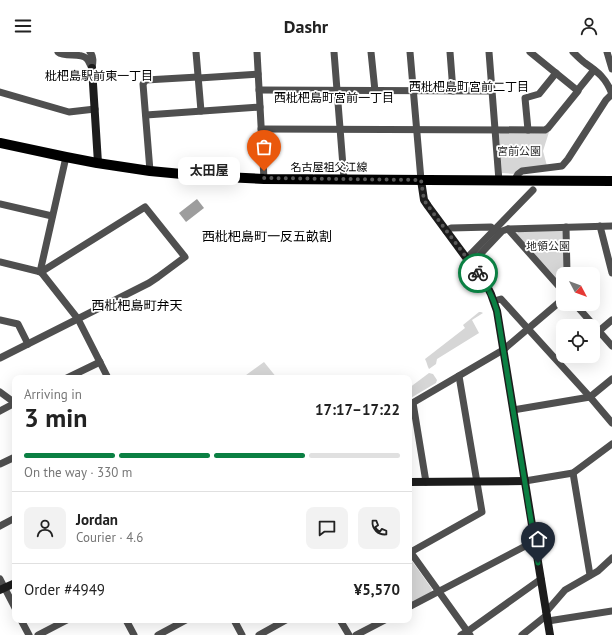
<!DOCTYPE html>
<html lang="en">
<head>
<meta charset="utf-8">
<style>
	body { margin:0; font-family:"PT Sans","Noto Sans JP",sans-serif; background:#f2f2f2; color:#222; height:100vh; display:flex; flex-direction:column; font-size:15px; white-space:nowrap }
	* { box-sizing:border-box; margin:0 }
	p { font-size:13px; color:#767676 }
	.icon { flex:none; width:22px; height:22px; fill:none; stroke:currentColor; stroke-width:2; stroke-linecap:round; stroke-linejoin:round }
	.map { position:relative; flex:1; overflow:hidden }
	.panel { position:absolute; left:12px; top:323px; width:400px; height:248px; display:flex; flex-direction:column; background:#fff; border-radius:8px; box-shadow:0 4px 16px #0002 }
	.panel>* { flex:none }
	.needle { width:26px; rotate:131deg }
	.tools { position:absolute; left:556px; top:215px; display:grid; gap:8px }
	.tools a { display:grid; place-items:center; width:44px; height:44px; border-radius:8px; background:#fff; box-shadow:0 4px 16px #0002; font-size:20px }
	.pin { position:absolute; display:grid; place-items:center; width:34px; height:34px; color:#fff; margin:-41px -17px; border-radius:50% 50% 50% 0; rotate:-45deg; box-shadow:0 0 4px #0007 }
	.pin .icon { rotate:45deg }
	.courier { position:absolute; display:grid; place-items:center; width:40px; height:40px; margin:-20px; border:3px solid #0b8043; border-radius:50%; background:#fff; color:#222; box-shadow:0 1px 5px #0007 }
	.bubble { position:absolute; height:28px; border-radius:8px; background:#fff; box-shadow:0 4px 16px #0002; font-size:13px; font-weight:700; line-height:28px; text-align:center }
	.overview em { font-style:normal; font-weight:700 }
	.overview div { display:flex; flex-direction:column-reverse }
	.overview { display:flex; align-items:center; justify-content:space-between; height:68px; padding:0 12px }
	h1 { font-size:26px; font-weight:700; line-height:30px }
	.bar { display:grid; grid-template-columns:repeat(4,1fr); gap:6px 4px; align-content:center; height:48px; padding:0 12px }
	.bar i { height:5px; border-radius:3px; background:#e0e0e0 }
	.bar .selected { background:#0b8043 }
	.bar p { grid-column:span 4 }
	.line { display:flex; align-items:center; gap:10px; padding:0 12px; border-top:1px solid #e0e0e0 }
	.line div { flex:1 }
	.round { display:grid; place-items:center; flex:none; width:42px; height:42px; border-radius:8px; background:#f2f2f2 }
	header { display:flex; justify-content:space-between; align-items:center; height:52px; padding:0 12px; background:#fff; font-size:18px; font-weight:700 }
	.map>svg:first-child { display:block }
	.green { fill:#d6d6d6 }
	.water { fill:#9d9d9d }
	.lines { fill:none; stroke-linecap:round; stroke-linejoin:round }
	.street { stroke:#4f4f4f; stroke-width:7 }
	.secondary { stroke:#1c1c1c; stroke-width:8 }
	.primary { stroke:#000; stroke-width:10 }
	.done { stroke:#595959; stroke-width:4; stroke-dasharray:0 7.2 }
	.route { stroke:#0b8043; stroke-width:5 }
	.labels { text-anchor:middle; stroke-width:3.5; stroke-linejoin:round; paint-order:stroke }
	.park-label { font-size:11px; fill:#2d2d2d; stroke:#fff }
	.street-label { font-size:11px; fill:#000; stroke:#fff }
	.neighbourhood-label { font-size:12px; fill:#000; stroke:#fff }
	.quarter-label { font-size:13px; fill:#000; stroke:#fff }
</style>
</head>
<body>
<header><svg class="icon" aria-label="menu" viewBox="0 0 24 24"><path d="M4 6h16M4 12h16M4 18h16"/></svg>Dashr<svg class="icon" aria-label="person" viewBox="0 0 24 24"><circle cx="12" cy="8" r="4"/><path d="M4 21q1-7 8-7t8 7"/></svg></header>
<div class="map">
<svg width="612" height="583" viewBox="0 0 612 583">
	<rect width="100%" height="100%" fill="#fff"/>
	<g class="green">
		<polygon points="501,80 549,80 543,99 547,114 515,122 502,121 499,82"/>
		<polygon points="519,178 562,178 564,180 563,229 560,230 517,182"/>
		<path d="M479,260H481L483,261L472,268L479,281L437,307L436,312L429,317C427,314 427,310 425,307L465,276L463,273Z"/>
		<polygon points="264,310 277,326 242,326"/>
		<polygon points="429,321 433,322 437,328 436,331 409,347 409,336"/>
		<polygon points="409,505 432,537 431,540 409,552"/>
	</g>
	<polygon class="water" points="197,147 204,156 186,170 179,161"/>
	<g class="lines">
		<g class="street">
			<path d="M58,0C65,6 81,0 87,7C89,9 90,13 92,16"/>
			<path d="M90,0C94,5 93,10 92,16"/>
			<polyline points="196,0 201,59"/>
			<polyline points="257,0 264,127"/>
			<polyline points="334,0 344,127"/>
			<polyline points="371,0 375,39"/>
			<polyline points="410,0 421,128"/>
			<polyline points="450,0 453,39"/>
			<polyline points="489,0 499,129"/>
			<path d="M573,0C577,4 581,8 585,11C598,20 606,26 612,42"/>
			<polyline points="607,0 612,17"/>
			<polyline points="199,26 258,22"/>
			<polyline points="259,38 492,39"/>
			<polyline points="577,39 594,18"/>
			<polyline points="0,40 69,60 95,57"/>
			<polyline points="146,63 260,55"/>
			<polyline points="261,77 545,78 548,76 578,39 530,0"/>
			<polyline points="528,78 525,46 539,42 556,21"/>
			<polyline points="150,119 143,32 146,28 198,25"/>
			<polyline points="514,129 518,122 522,119 562,114 568,107 606,48 612,42"/>
			<polyline points="0,152 52,164"/>
			<polyline points="600,174 612,221"/>
			<polyline points="566,175 567,222"/>
			<polyline points="508,177 563,239"/>
			<polyline points="446,179 451,176 491,175 494,178"/>
			<polyline points="467,206 533,138"/>
			<polyline points="0,210 41,220 78,267 108,326"/>
			<polyline points="471,212 502,179 508,177 612,174"/>
			<polyline points="40,220 66,105"/>
			<polyline points="494,249 501,247 590,345 612,371"/>
			<polyline points="575,252 612,294"/>
			<polyline points="0,268 18,272 28,292"/>
			<polyline points="599,279 612,268"/>
			<polyline points="0,306 149,231 158,225 185,205 145,155 41,220"/>
			<polyline points="67,326 100,310"/>
			<polyline points="0,340 15,351"/>
			<polyline points="413,351 426,430"/>
			<polyline points="409,353 503,298 563,247"/>
			<polyline points="513,358 590,345 612,327"/>
			<polyline points="0,359 15,351"/>
			<polyline points="0,412 15,405"/>
			<polyline points="573,421 590,523"/>
			<polyline points="525,429 573,421 612,392"/>
			<polyline points="0,474 15,466"/>
			<polyline points="409,498 470,583"/>
			<polyline points="409,501 482,460 459,324"/>
			<polyline points="0,527 15,556"/>
			<polyline points="409,555 535,489"/>
			<polyline points="546,560 565,538 598,519 612,506"/>
			<polyline points="21,568 29,583"/>
			<polyline points="126,568 134,583"/>
			<polyline points="234,568 242,583"/>
			<polyline points="340,568 349,583"/>
			<polyline points="548,569 612,559"/>
			<polyline points="38,583 67,568"/>
			<polyline points="158,583 186,568"/>
			<polyline points="259,583 286,568"/>
			<polyline points="356,583 385,568"/>
			<polyline points="461,583 468,579 541,527"/>
			<polyline points="522,583 547,563"/>
		</g>
		<g class="secondary">
			<polyline points="92,16 98,111"/>
			<polyline points="421,128 424,148 428,154 487,234 491,242 497,259 550,583"/>
			<polyline points="409,430 525,429"/>
			<polyline points="0,538 15,531"/>
		</g>
		<polyline class="primary" points="0,91 66,105 97,111 150,119 203,124 264,127 612,129"/>
	</g>
	<g class="lines">
		<polyline class="done" points="264,119 264,126 421,128 424,148 428,154 478,221"/>
		<path class="route" d="M478,221C487,233 493,245 497,259L538,511"/>
	</g>
	<g class="labels">
		<g class="park-label">
			<text x="519" y="103">宮前公園</text>
			<text x="548" y="198">地領公園</text>
		</g>
		<g class="street-label">
			<text x="329" y="119">名古屋祖父江線</text>
		</g>
		<g class="neighbourhood-label">
			<text x="99" y="28">枇杷島駅前東一丁目</text>
			<text x="469" y="39">西枇杷島町宮前二丁目</text>
			<text x="334" y="50">西枇杷島町宮前一丁目</text>
		</g>
		<g class="quarter-label">
			<text x="267" y="189">西枇杷島町一反五畝割</text>
			<text x="137" y="258">西枇杷島町弁天</text>
		</g>
	</g>
</svg>
<div class="tools">
<a><svg class="needle" viewBox="-14 -14 28 28"><path d="M0-13l5 13h-10z" fill="#e53935"/><path d="M0 13l5-13h-10z" fill="#767676"/></svg></a>
<a><svg class="icon" aria-label="locate" viewBox="0 0 24 24"><circle cx="12" cy="12" r="6"/><path d="M12 2v4M12 18v4M2 12h4M18 12h4"/></svg></a>
</div>
<div class="pin" style="left:264px;top:119px;background:#ea580c"><svg class="icon" aria-label="bag" viewBox="0 0 24 24"><path d="M5 8h14l-1 12H6zM9 8a3 3 0 0 1 6 0"/></svg></div>
<div class="pin" style="left:538px;top:511px;background:#1f2937"><svg class="icon" aria-label="home" viewBox="0 0 24 24"><path d="M3 11l9-7 9 7M6 9v11h12V9"/></svg></div>
<div class="courier" style="left:478px;top:221px"><svg class="icon" aria-label="bike" viewBox="0 0 24 24"><circle cx="6" cy="16" r="4"/><circle cx="18" cy="16" r="4"/><path d="M6 16l4-8h5l3 8M10 8l3 8H6M13 5h3"/></svg></div>
<div class="bubble" style="left:178px;top:105px;width:62px">太田屋</div>
<section class="panel">
<div class="overview"><div><h1>3 min</h1><p>Arriving in</p></div><em>17:17–17:22</em></div>
<div class="bar"><i class="selected"></i><i class="selected"></i><i class="selected"></i><i></i><p>On the way · 330 m</p></div>
<div class="line" style="height:72px"><a class="round"><svg class="icon" aria-label="person" viewBox="0 0 24 24"><circle cx="12" cy="8" r="4"/><path d="M4 21q1-7 8-7t8 7"/></svg></a><div><b>Jordan</b><p>Courier · 4.6</p></div><a class="round"><svg class="icon" aria-label="chat" viewBox="0 0 24 24"><path d="M4 5h16v11H9l-5 4z"/></svg></a><a class="round"><svg class="icon" aria-label="phone" viewBox="0 0 24 24"><path d="M5 4h4l2 5-3 2q2 4 5 5l2-3 5 2v4C11 20 4 13 5 4z"/></svg></a></div>
<div class="line" style="height:52px"><div>Order #4949</div><b>¥5,570</b></div>
</section>
</div>
</body>
</html>
